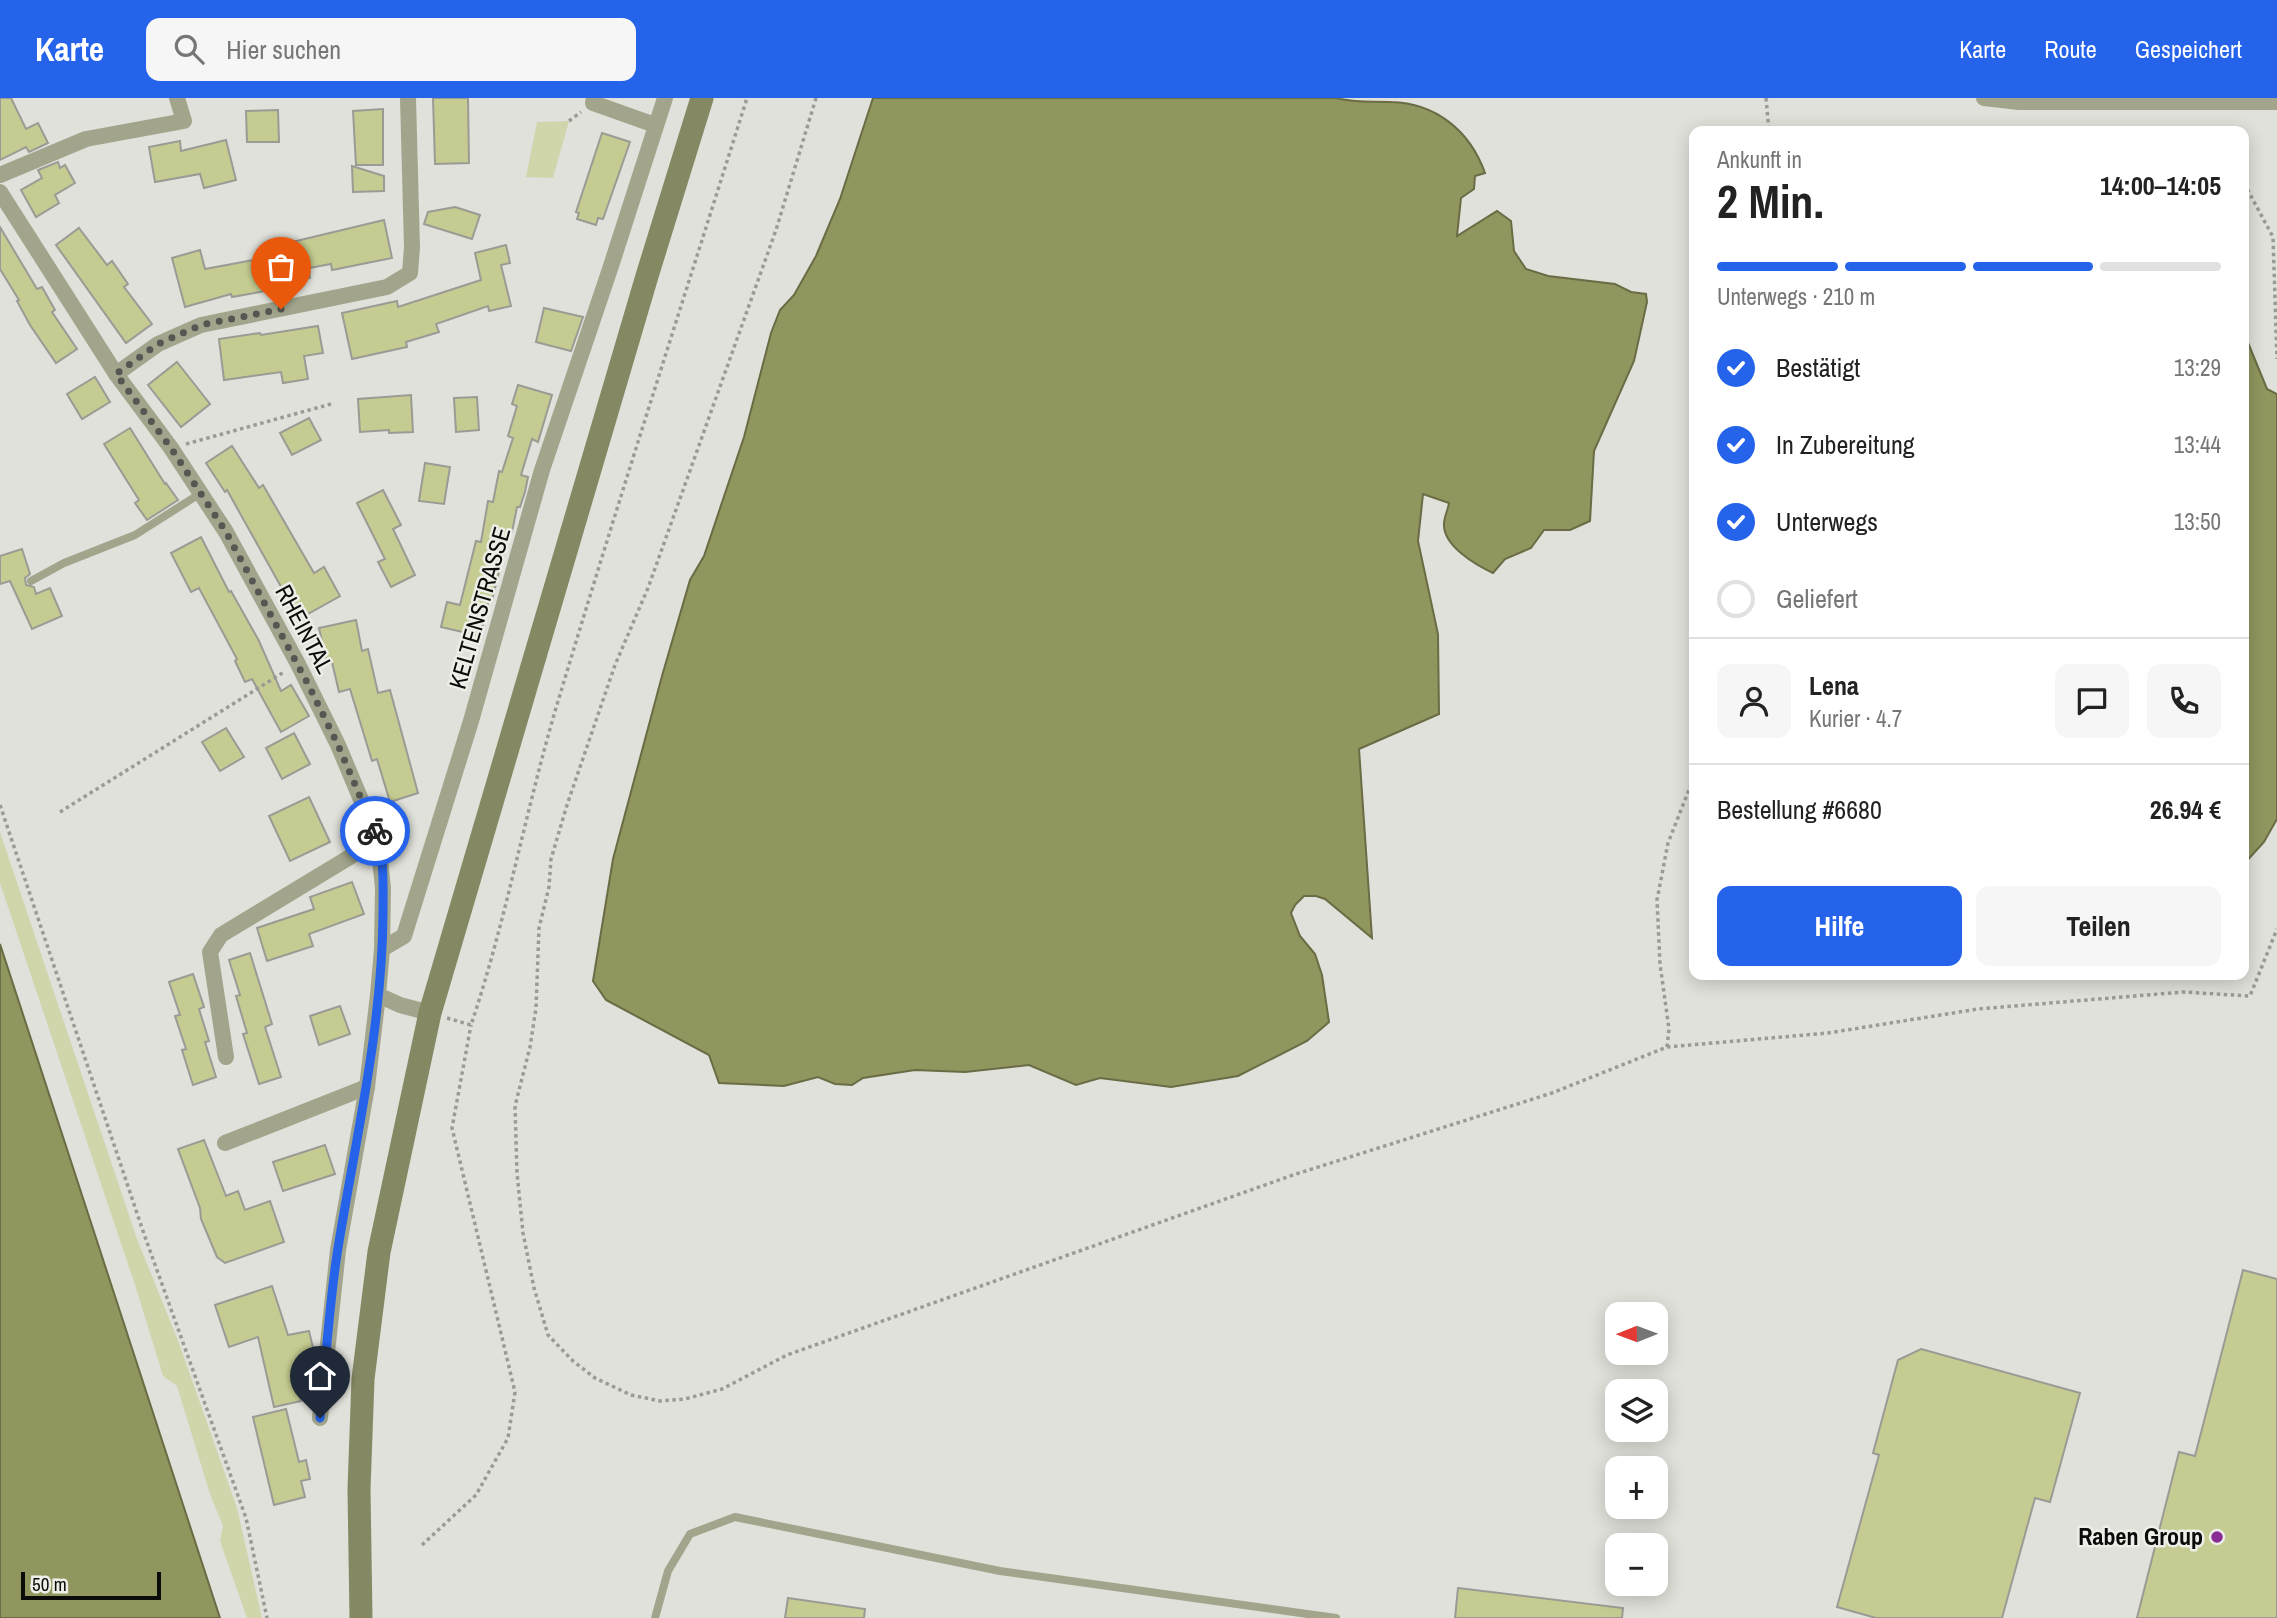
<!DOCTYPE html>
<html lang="de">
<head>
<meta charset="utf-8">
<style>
	body { margin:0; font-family:"Archivo Narrow",sans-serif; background:#f6f6f6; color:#222; height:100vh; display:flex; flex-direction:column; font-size:26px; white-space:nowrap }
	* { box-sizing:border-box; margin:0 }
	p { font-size:23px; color:#767676 }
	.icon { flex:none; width:38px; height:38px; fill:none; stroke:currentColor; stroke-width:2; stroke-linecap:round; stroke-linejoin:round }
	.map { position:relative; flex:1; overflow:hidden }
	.sheet { position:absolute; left:1689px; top:28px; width:560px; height:854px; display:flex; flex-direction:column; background:#fff; border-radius:14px; box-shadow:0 4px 18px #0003 }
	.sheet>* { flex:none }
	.needle { width:46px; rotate:269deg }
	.buttons { position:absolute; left:1605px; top:1204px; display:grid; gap:14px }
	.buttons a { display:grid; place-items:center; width:63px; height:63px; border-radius:14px; background:#fff; box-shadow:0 4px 18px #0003; font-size:35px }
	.scale { position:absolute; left:21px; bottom:18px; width:140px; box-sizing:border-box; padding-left:7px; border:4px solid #0b0b09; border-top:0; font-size:19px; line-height:24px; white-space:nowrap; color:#0b0b09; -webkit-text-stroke:5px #edeee7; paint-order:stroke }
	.pin { position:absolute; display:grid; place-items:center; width:60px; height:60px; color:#fff; margin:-72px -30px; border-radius:50% 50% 50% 0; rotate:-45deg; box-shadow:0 0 7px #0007 }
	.pin .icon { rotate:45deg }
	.courier { position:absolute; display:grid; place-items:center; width:70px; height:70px; margin:-35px; border:5px solid #2563eb; border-radius:50%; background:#fff; color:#222; box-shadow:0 2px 9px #0007 }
	.headline em { font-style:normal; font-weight:700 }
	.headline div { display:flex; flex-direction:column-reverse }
	.headline { display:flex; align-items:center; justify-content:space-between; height:119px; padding:0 28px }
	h1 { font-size:46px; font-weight:700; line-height:52px }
	.bar { display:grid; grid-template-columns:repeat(4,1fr); gap:10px 7px; align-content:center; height:84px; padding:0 28px }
	.bar i { height:9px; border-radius:5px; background:#e0e0e0 }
	.bar .current { background:#2563eb }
	.bar p { grid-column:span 4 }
	.line { display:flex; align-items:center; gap:18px; padding:0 28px; border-top:2px solid #e0e0e0 }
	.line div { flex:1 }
	.round { display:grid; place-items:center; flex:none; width:74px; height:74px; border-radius:14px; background:#f6f6f6 }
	ol { padding:0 28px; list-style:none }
	li { display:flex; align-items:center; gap:21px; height:77px }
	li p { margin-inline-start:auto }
	li .icon { padding:7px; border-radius:50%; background:#2563eb; color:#fff; stroke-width:4 }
	li:last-child { color:#767676 }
	li i { width:38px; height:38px; border:4px solid #e0e0e0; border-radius:50% }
	.cta { display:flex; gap:14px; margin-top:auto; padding:14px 28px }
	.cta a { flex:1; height:80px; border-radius:14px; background:#2563eb; color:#fff; font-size:28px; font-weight:700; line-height:80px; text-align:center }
	.cta a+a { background:#f6f6f6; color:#222 }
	header { display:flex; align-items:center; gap:42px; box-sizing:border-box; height:98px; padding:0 35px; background:#2563eb; color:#fff }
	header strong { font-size:33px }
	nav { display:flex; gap:38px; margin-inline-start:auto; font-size:24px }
	.search { width:490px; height:63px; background:#f6f6f6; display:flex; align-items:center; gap:18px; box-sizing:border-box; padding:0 24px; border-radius:14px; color:#767676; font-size:26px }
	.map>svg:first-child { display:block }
	.green { fill:#d0d5ac }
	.water { fill:#91965e; stroke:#696c44; stroke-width:2 }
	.building { fill:#c6cc91; stroke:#9b9b95; stroke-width:2 }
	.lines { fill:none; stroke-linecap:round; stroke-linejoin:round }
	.path { stroke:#9b9b96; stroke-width:3.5; stroke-dasharray:3.5 3.5; stroke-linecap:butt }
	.lane { stroke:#a2a58c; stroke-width:8 }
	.street { stroke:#a2a58c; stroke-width:16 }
	.secondary { stroke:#848863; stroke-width:23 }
	.done { stroke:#565652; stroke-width:7; stroke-dasharray:0 12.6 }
	.route { stroke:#2563eb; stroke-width:9 }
	.poi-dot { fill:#882b95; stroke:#edeee7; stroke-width:2.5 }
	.labels { text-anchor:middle; stroke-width:5; stroke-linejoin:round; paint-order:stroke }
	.street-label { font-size:24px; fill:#0b0b09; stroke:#edeee7 }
	.poi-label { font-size:24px; font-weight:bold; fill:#0b0b09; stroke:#edeee7; text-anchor:end }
</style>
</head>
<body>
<header>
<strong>Karte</strong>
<div class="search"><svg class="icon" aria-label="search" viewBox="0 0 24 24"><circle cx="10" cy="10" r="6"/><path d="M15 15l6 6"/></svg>Hier suchen</div>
<nav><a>Karte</a><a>Route</a><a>Gespeichert</a></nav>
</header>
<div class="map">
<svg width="2277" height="1520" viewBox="0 0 2277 1520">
	<rect width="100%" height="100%" fill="#e0e1da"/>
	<g class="green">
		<polygon points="569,23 553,80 526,79 537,24"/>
		<polygon points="0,734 137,1141 179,1245 237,1410 262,1520 247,1520 220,1443 223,1428 210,1396 177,1288 163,1278 137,1193 0,785"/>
	</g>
	<g class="water">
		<path d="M873,0H1336C1355,5 1371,3 1391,4C1436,5 1470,33 1485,75L1475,78L1474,91L1461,100L1457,138L1497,113L1511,123L1514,153L1526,171L1548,178L1615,186L1631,194L1646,196L1647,204L1634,263L1594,353L1590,423L1570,432H1544L1531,450L1505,461L1493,475C1476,467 1443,448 1444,426C1444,419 1448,412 1449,405L1423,396L1418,443L1438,536L1439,616L1359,651L1372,840L1325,801L1316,798H1304L1295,807L1291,815L1300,838L1315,856L1322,877L1329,924L1307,943L1238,978L1171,989L1100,980L1076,987L1029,967L965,974L915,972L863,980L852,987L835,986L818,979L784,988L719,985L709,957L606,902L593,883L613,761L662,578L690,482L704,458L744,339L771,235L780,212L794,197L816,158L840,101Z"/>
		<polygon points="2244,235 2267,291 2277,296 2277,721 2264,744 2244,766"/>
		<polygon points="0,846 220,1520 0,1520"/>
	</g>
	<g class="building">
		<polygon points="0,0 11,0 26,31 38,25 48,45 29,54 26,49 0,62"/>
		<polygon points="433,0 468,0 469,65 435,66"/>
		<polygon points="383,11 383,67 356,67 353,13"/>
		<polygon points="278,12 279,44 247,44 246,13"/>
		<polygon points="602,35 630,44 603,121 598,120 596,127 577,121 579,115 576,114"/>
		<polygon points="226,42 236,82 204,90 200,76 155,84 149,49 180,43 181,53"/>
		<polygon points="58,64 60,70 65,67 75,85 55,97 59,105 36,119 21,92 42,80 38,72"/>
		<polygon points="352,68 384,78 384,93 353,94"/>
		<polygon points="455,109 480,117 472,141 424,126 428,114"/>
		<polygon points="384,122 392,160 332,172 331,166 309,170 310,180 301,182 302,184 260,194 232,199 231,196 185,209 172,160 200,152 205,171 269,159 267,150"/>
		<polygon points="0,129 37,191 42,189 55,212 52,214 77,251 56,265 30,227 17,203 19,202 0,171"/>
		<polygon points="79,130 107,167 112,163 128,186 124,189 152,226 126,245 56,147"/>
		<polygon points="506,147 510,165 501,167 511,208 489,213 488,208 436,226 439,234 406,244 407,249 352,261 342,215 397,203 398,209 481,182 475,155"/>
		<polygon points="544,210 583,219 571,253 536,244"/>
		<polygon points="318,228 323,255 304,258 308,281 283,285 281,274 224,282 219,241 260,235 261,237"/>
		<polygon points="177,264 210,306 181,329 148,287"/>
		<polygon points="95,279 110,304 82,321 67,296"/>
		<polygon points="518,287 552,297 538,344 532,341 521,377 528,379 525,394 520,409 517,409 512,434 509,434 492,502 489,501 480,538 441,529 447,504 460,507 476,443 481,444 488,403 493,404 499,373 502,374 513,340 508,338 517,308 512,306"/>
		<polygon points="411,297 413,334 389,335 389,332 360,334 358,301"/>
		<polygon points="477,299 479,332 456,334 454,300"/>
		<polygon points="309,320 321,342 292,357 280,335"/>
		<polygon points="130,330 165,386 166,385 178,402 147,422 135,405 139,402 104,346"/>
		<polygon points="232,348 259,390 263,387 314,475 324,469 340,498 299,521 227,392 225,394 206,365"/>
		<polygon points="425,365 450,369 444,406 419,403"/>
		<polygon points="383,392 401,427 393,431 415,477 391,489 378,464 385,461 357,405"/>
		<polygon points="201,439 229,494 231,493 259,543 281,593 291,587 309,618 281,634 252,581 245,584 235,563 237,561 199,490 191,494 171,455"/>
		<polygon points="22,451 30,476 25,480 26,487 34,489 36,496 50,490 62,518 32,531 10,483 0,486 0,458"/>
		<polygon points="356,522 362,553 368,551 378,595 390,592 418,695 390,704 377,661 372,663 350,591 339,594 331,560 326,561 319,530"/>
		<polygon points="226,630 244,659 220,673 202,644"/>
		<polygon points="294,635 310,666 282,681 266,650"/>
		<polygon points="309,699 330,744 290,763 269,718"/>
		<polygon points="352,784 364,816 309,836 313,848 267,863 257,830 314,811 310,799"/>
		<polygon points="250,855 272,926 265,929 281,979 259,986 243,936 247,935 236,898 240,897 229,862"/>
		<polygon points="193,876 204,909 199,911 209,943 205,944 216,979 193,987 182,952 186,951 175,918 180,917 169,884"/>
		<polygon points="340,908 350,936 319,947 310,918"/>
		<polygon points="204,1042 226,1098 238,1093 245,1112 270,1103 284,1144 225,1165 217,1159 201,1121 200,1110 178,1051"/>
		<polygon points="325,1047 335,1076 283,1093 273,1064"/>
		<polygon points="2243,1172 2277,1181 2277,1520 2137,1520 2179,1354 2195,1358"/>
		<polygon points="272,1188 288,1237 309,1233 314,1254 306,1255 313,1287 312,1294 300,1297 301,1303 274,1309 258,1239 229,1249 215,1207"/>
		<polygon points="1921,1251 2080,1295 2050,1404 2035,1400 2002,1520 1876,1520 1837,1509 1879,1357 1873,1355 1898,1262"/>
		<polygon points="286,1311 299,1364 306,1362 310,1381 301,1383 305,1399 274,1407 253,1319"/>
		<polygon points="1458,1490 1623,1510 1622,1520 1455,1520"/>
		<polygon points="788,1500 865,1511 864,1520 785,1520"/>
	</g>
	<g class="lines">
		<g class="path">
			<polyline points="816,0 776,132 648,490 615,567 567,707 551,761 549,789 539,830 536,910 530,949 515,1008 517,1075 523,1135 534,1190 548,1237 573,1263 595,1280 631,1297 660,1303 685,1301 722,1291 787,1257 1293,1077 1552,995 1667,949 1669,931 1660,866 1657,802 1668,745 1694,679"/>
			<polyline points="1766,0 1769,33"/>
			<polyline points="569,23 581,14"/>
			<polyline points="2244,85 2273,139 2277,261"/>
			<polyline points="186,346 331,306"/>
			<polyline points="0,707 144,1136 246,1420 267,1520"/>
			<polyline points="60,714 284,574"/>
			<path d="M447,920L471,927C507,820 526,709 559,600C619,400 684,200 747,0"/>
			<polyline points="1667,949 1828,935 1978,911 2183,894 2250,898 2277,831"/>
			<polyline points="422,1447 476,1397 508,1340 515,1294 452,1030 471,927"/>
		</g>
		<g class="lane">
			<polyline points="31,483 64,465 135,437 201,395"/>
			<polyline points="655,1520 668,1473 690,1436 735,1419 1000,1473 1336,1520"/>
		</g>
		<g class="street">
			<polyline points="594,0 593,5 655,27"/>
			<polyline points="1984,0 2019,4 2277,4"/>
			<polyline points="0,77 86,41 184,23 177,0"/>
			<polyline points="0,94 116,276 171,350 226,434 298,566 338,647 378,742 383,790 382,851 378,897 400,907 430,915"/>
			<polyline points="116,276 158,246 201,227 387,189 410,175 412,149 408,0"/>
			<polyline points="382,851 404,838 471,623 542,372 610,171 665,0"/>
			<polyline points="226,959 210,854 221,837 378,742"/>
			<polyline points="225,1045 367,989"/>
			<polyline points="320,1320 338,1152 367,989 378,897"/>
		</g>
		<polyline class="secondary" points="361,1520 359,1391 363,1281 379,1154 430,915 647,178 702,0"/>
	</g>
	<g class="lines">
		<polyline class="done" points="281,211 201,227 158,246 116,276 171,350 226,434 308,586 338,647 375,733"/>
		<path class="route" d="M320,1320C326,1263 329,1206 338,1150C356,1039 382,930 383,817C383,790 385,758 375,733"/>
	</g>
	<circle class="poi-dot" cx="2217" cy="1439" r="7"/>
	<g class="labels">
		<g class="street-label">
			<text transform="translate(480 510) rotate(-74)" y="8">KELTENSTRASSE</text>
			<text transform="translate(304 531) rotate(62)" y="8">RHEINTAL</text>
		</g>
		<g class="poi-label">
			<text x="2203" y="1447">Raben Group</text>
		</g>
	</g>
</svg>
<div class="buttons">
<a><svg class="needle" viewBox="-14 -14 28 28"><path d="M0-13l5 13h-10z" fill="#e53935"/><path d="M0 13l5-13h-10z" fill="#767676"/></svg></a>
<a><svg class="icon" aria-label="layers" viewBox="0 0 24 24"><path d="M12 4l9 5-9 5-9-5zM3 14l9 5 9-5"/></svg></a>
<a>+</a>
<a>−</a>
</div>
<div class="scale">50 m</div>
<div class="pin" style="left:281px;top:211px;background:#ea580c"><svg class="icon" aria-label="bag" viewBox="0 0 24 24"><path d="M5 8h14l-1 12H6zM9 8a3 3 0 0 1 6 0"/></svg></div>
<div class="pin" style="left:320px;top:1320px;background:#1f2937"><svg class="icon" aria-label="home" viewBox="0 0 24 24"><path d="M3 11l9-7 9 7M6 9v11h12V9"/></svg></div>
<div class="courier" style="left:375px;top:733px"><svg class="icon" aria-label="bike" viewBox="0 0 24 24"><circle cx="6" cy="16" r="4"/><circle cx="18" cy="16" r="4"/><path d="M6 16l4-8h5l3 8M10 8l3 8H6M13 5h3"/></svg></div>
<section class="sheet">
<div class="headline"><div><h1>2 Min.</h1><p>Ankunft in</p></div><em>14:00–14:05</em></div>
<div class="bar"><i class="current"></i><i class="current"></i><i class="current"></i><i></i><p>Unterwegs · 210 m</p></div>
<ol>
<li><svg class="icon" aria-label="check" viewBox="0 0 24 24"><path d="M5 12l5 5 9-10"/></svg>Bestätigt<p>13:29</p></li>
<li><svg class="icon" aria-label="check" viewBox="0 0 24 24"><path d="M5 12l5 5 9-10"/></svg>In Zubereitung<p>13:44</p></li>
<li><svg class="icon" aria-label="check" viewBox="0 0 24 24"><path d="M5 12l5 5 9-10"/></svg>Unterwegs<p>13:50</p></li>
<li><i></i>Geliefert</li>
</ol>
<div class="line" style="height:126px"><a class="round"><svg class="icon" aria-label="person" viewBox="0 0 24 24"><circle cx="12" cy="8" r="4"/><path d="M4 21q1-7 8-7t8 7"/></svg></a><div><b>Lena</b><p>Kurier · 4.7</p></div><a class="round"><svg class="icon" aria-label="chat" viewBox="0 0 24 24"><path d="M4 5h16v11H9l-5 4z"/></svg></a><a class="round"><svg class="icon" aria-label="phone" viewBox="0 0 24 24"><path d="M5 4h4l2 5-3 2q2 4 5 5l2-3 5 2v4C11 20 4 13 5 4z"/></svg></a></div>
<div class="line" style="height:91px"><div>Bestellung #6680</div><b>26.94 €</b></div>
<div class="cta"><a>Hilfe</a><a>Teilen</a></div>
</section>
</div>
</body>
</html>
